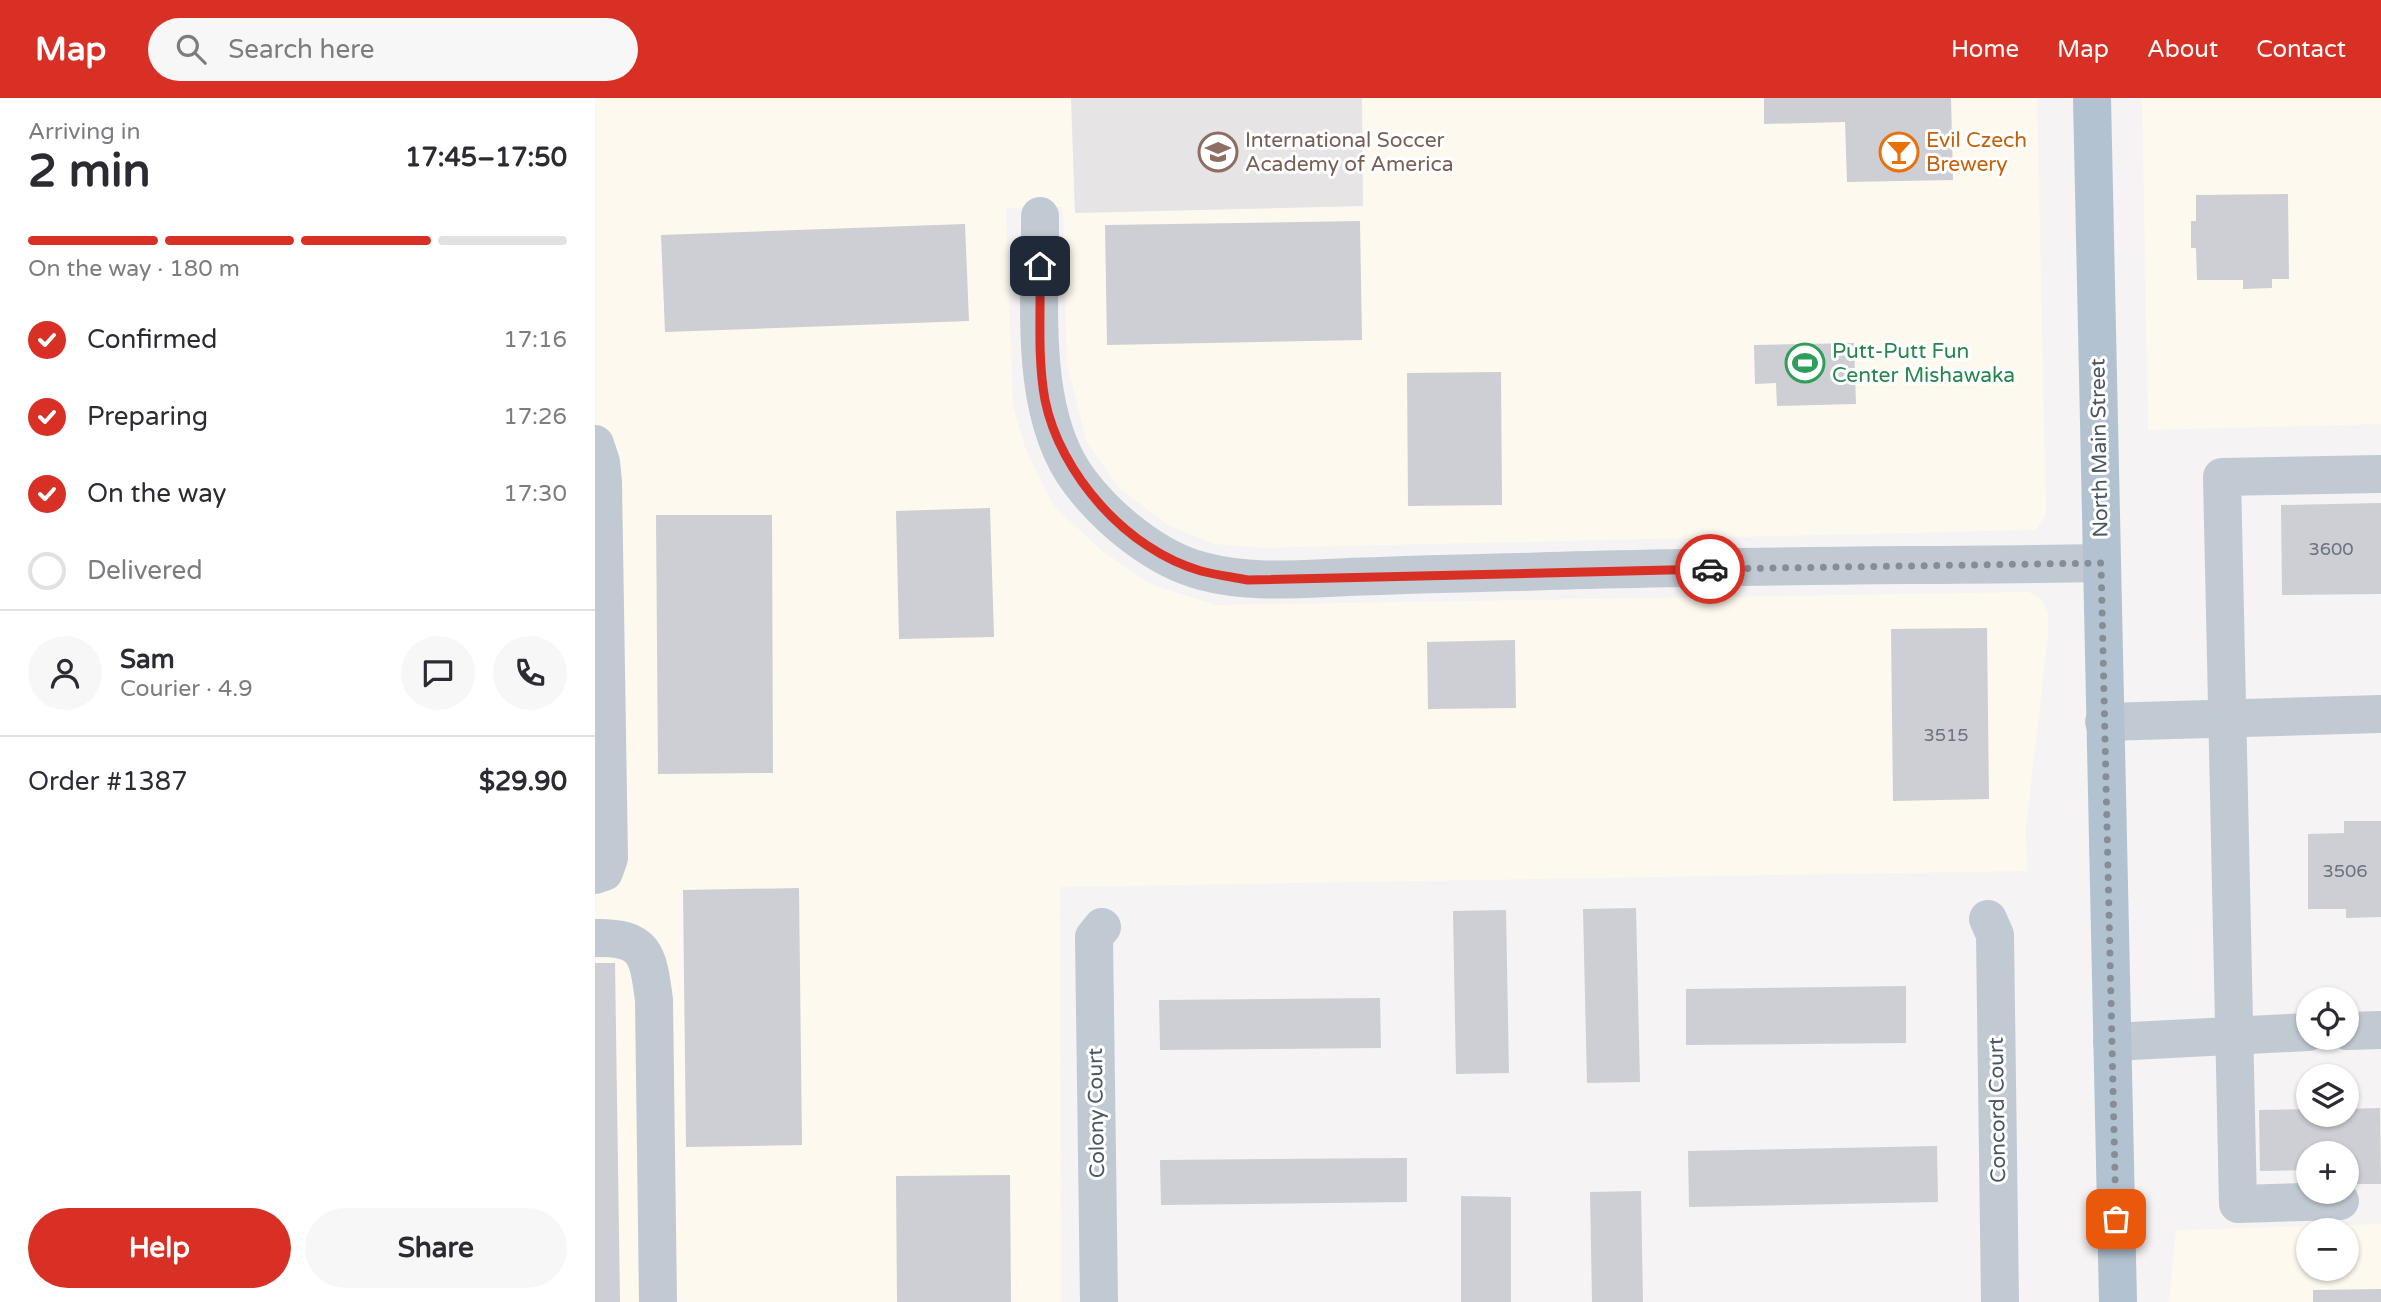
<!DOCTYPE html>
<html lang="en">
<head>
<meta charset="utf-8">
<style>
	body { margin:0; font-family:"Varela Round",sans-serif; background:#f7f7f7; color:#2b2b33; height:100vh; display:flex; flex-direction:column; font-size:26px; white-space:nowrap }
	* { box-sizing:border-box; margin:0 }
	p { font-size:23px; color:#7c7c81 }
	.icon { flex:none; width:38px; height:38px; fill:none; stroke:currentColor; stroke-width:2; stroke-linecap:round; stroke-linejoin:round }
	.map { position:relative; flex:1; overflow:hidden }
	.side { display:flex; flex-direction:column; background:#fff; width:595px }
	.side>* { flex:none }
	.buttons { position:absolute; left:1701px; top:889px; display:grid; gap:14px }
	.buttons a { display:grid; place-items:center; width:63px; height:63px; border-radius:50%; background:#fff; box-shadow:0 2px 5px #0004; font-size:35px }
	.pin { position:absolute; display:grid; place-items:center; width:60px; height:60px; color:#fff; margin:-30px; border-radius:14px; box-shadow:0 4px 10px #0006 }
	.courier { position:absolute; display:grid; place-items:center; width:70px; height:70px; margin:-35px; border:5px solid #d93025; border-radius:50%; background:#fff; color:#222; box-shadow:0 2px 9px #0007 }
	.headline em { font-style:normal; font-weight:800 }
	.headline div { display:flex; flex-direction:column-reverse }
	.headline { display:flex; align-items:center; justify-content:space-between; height:119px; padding:0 28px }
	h1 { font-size:46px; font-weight:800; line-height:52px }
	.bar { display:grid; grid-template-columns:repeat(4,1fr); gap:10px 7px; align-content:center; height:84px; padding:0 28px }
	.bar i { height:9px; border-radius:5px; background:#e1e1e2 }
	.bar .current { background:#d93025 }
	.bar p { grid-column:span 4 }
	.line { display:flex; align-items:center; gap:18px; padding:0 28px; border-top:2px solid #e1e1e2 }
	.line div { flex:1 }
	.round { display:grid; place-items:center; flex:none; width:74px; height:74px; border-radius:37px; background:#f7f7f7 }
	ol { padding:0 28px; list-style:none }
	li { display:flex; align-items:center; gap:21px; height:77px }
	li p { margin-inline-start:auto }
	li .icon { padding:7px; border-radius:50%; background:#d93025; color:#fff; stroke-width:4 }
	li:last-child { color:#7c7c81 }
	li i { width:38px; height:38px; border:4px solid #e1e1e2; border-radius:50% }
	.cta { display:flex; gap:14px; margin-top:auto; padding:14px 28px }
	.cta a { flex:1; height:80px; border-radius:42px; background:#d93025; color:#fff; font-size:28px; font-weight:800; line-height:80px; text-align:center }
	.cta a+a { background:#f7f7f7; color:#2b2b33 }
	header { display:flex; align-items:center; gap:42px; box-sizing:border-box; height:98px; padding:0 35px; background:#d93025; color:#fff }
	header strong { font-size:33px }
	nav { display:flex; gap:38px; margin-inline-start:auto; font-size:24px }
	.search { width:490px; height:63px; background:#f7f7f7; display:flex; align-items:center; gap:18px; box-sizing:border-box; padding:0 24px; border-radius:38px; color:#7c7c81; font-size:26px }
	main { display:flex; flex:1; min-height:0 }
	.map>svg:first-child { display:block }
	.commercial { fill:#fdf9ef; fill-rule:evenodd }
	.education { fill:#e6e4e5 }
	.building { fill:#cdcfd5 }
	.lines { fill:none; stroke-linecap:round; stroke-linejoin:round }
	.minor { stroke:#c1cad2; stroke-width:38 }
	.major { stroke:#b3c2d1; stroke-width:38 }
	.done { stroke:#868d94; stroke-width:7; stroke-dasharray:0 12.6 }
	.route { stroke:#d93025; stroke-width:9 }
	.labels { text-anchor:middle; stroke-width:6; stroke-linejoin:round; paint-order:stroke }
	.number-label { font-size:18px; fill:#6b747e }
	.education-label { font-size:21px; fill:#785e54; stroke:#fff; text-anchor:start }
	.food-label { font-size:21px; fill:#c56008; stroke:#fff; text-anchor:start }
	.leisure-label { font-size:21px; fill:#27864d; stroke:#fff; text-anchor:start }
	.street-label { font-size:21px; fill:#4a5661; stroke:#fff }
</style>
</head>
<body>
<header>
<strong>Map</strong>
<div class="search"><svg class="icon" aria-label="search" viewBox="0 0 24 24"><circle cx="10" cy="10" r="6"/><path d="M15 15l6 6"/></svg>Search here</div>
<nav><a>Home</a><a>Map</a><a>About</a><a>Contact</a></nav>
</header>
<main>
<section class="side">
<div class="headline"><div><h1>2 min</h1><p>Arriving in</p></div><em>17:45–17:50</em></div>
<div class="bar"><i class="current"></i><i class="current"></i><i class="current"></i><i></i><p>On the way · 180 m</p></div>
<ol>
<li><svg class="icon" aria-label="check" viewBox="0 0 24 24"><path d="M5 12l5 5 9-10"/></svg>Confirmed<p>17:16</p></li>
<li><svg class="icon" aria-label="check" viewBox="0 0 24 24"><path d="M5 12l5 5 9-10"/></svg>Preparing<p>17:26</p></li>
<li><svg class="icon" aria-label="check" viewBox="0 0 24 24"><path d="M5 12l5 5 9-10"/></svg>On the way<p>17:30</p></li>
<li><i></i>Delivered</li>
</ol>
<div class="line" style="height:126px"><a class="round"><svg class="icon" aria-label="person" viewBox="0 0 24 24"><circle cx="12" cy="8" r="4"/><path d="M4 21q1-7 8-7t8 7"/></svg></a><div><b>Sam</b><p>Courier · 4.9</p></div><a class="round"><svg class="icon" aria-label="chat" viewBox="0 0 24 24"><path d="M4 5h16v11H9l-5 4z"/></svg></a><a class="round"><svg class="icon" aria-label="phone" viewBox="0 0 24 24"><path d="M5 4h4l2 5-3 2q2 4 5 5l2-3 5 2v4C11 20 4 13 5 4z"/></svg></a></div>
<div class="line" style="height:91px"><div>Order #1387</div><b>$29.90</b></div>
<div class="cta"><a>Help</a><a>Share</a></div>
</section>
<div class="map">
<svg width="1786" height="1204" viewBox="0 0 1786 1204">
	<rect width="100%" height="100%" fill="#f5f3f3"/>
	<g class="commercial">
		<polygon points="0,0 476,0 480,115 768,108 766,0 1442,0 1451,417 1441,432 667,450 619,446 573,427 524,390 492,345 472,266 468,109 411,110 418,308 431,352 459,408 506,452 557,487 622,507 1434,494 1446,501 1453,514 1453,537 1431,731 1432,773 465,789 466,1204 0,1204"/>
		<polygon points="1547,0 1786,0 1786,326 1553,332"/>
		<path d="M1786,1126V1204H1574L1581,1132ZM1713,1132H1752V1171H1713Z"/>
	</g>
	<polygon class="education" points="476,0 767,0 768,108 480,115"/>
	<g class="building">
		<polygon points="1169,0 1356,0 1358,82 1252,84 1250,24 1169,26"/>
		<polygon points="1693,96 1694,181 1677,181 1677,190 1648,191 1648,182 1602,182 1601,150 1596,150 1596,123 1601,123 1601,97"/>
		<polygon points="765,123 767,242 512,247 510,127"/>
		<polygon points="370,126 374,223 70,234 66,137"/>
		<polygon points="1259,245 1261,306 1182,308 1181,285 1160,286 1159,247"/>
		<polygon points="906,274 907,407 813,408 812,275"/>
		<polygon points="1786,405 1786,496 1687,497 1686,407"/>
		<polygon points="395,410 399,539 304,541 301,413"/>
		<polygon points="61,417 177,417 178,675 63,676"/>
		<polygon points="1392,530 1394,701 1298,703 1296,531"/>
		<polygon points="920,542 921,610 833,611 832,544"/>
		<polygon points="1749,723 1786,723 1786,819 1751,820 1751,811 1713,811 1713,736 1749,735"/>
		<polygon points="204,790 207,1047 91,1049 88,792"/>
		<polygon points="1041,810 1045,984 992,985 988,811"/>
		<polygon points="911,812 914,975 861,976 858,813"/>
		<polygon points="0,865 20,865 25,1204 0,1204"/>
		<polygon points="1311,888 1311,945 1091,947 1091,891"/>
		<polygon points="785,900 786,950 565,952 564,902"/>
		<polygon points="1785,1010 1786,1086 1752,1086 1752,1055 1713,1055 1713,1072 1665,1073 1664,1012 1713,1011 1713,1017 1752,1017 1752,1011"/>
		<polygon points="1342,1048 1343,1104 1094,1109 1093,1053"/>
		<polygon points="812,1060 812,1104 566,1107 565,1062"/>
		<polygon points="415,1077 416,1204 302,1204 301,1078"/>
		<polygon points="1046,1093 1048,1204 997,1204 995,1094"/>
		<polygon points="866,1098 916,1099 916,1204 866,1204"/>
		<polygon points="1786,1191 1786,1204 1718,1204 1718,1192"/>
	</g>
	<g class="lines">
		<g class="minor">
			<path d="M445,118C446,200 432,315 485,384C513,421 561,461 607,473C655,486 704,481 753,479C811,477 868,475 926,474C1119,467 1313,468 1506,465"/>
			<polyline points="0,346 6,364 8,384 14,760 9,774 0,777"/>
			<polyline points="1509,624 1786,616"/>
			<polyline points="1393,821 1400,837 1405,1204"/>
			<path d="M0,840C51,839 53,856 59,902L63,1204"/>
			<polyline points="1752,933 1786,932"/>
			<polyline points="1517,944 1713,934"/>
			<polyline points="1745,1103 1643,1106 1627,379 1786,376"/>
			<polyline points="504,1204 499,839 507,829"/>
		</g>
		<polyline class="major" points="1497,0 1523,1204"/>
	</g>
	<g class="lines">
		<polyline class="done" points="1115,471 1506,465 1521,1121"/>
		<path class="route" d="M445,168C446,212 442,259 450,302C465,376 532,452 606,473C621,477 638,479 653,482L1115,471"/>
	</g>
	<defs>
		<symbol id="school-ring" viewBox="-11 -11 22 22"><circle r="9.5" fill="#fff" stroke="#8d6e63" stroke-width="1.5"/><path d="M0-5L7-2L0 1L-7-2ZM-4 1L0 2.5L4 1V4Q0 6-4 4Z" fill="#8d6e63"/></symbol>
		<symbol id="bar-ring" viewBox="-11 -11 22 22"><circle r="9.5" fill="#fff" stroke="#e8710a" stroke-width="1.5"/><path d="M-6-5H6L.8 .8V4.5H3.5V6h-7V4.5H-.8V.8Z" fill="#e8710a"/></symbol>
		<symbol id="stadium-ring" viewBox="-11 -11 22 22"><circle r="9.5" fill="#fff" stroke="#2e9e5b" stroke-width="1.5"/><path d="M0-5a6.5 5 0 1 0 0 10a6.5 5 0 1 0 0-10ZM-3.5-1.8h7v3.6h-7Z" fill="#2e9e5b"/></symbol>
	</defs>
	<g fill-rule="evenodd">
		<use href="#school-ring" x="601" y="32" width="44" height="44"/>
		<use href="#bar-ring" x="1282" y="32" width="44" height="44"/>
		<use href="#stadium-ring" x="1188" y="243" width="44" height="44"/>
	</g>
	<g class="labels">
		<g class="number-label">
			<text x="1736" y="457">3600</text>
			<text x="1351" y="643">3515</text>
			<text x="1750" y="779">3506</text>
		</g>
		<g class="education-label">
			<text x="650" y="49">International Soccer<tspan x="650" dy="24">Academy of America</tspan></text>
		</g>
		<g class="food-label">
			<text x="1331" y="49">Evil Czech<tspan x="1331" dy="24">Brewery</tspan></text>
		</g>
		<g class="leisure-label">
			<text x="1237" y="260">Putt-Putt Fun<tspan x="1237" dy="24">Center Mishawaka</tspan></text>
		</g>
		<g class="street-label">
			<text transform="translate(1504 350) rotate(-91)" y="7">North Main Street</text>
			<text transform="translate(1402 1012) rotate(-91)" y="7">Concord Court</text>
			<text transform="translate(501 1015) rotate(-91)" y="7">Colony Court</text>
		</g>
	</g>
</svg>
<div class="buttons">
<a><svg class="icon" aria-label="locate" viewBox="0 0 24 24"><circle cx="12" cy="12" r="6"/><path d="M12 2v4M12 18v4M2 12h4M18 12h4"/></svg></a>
<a><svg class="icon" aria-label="layers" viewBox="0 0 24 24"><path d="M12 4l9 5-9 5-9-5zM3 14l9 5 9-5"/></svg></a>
<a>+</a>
<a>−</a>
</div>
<div class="pin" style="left:1521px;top:1121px;background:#ea580c"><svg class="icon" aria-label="bag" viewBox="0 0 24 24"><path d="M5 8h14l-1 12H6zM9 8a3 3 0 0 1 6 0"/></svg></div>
<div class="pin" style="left:445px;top:168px;background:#1f2937"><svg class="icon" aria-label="home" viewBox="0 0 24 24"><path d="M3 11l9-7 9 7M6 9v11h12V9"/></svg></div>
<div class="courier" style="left:1115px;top:471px"><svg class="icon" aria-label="car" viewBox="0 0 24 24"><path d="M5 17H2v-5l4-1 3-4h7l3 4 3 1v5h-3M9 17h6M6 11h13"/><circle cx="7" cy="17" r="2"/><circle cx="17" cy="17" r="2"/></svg></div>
</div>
</main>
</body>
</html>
